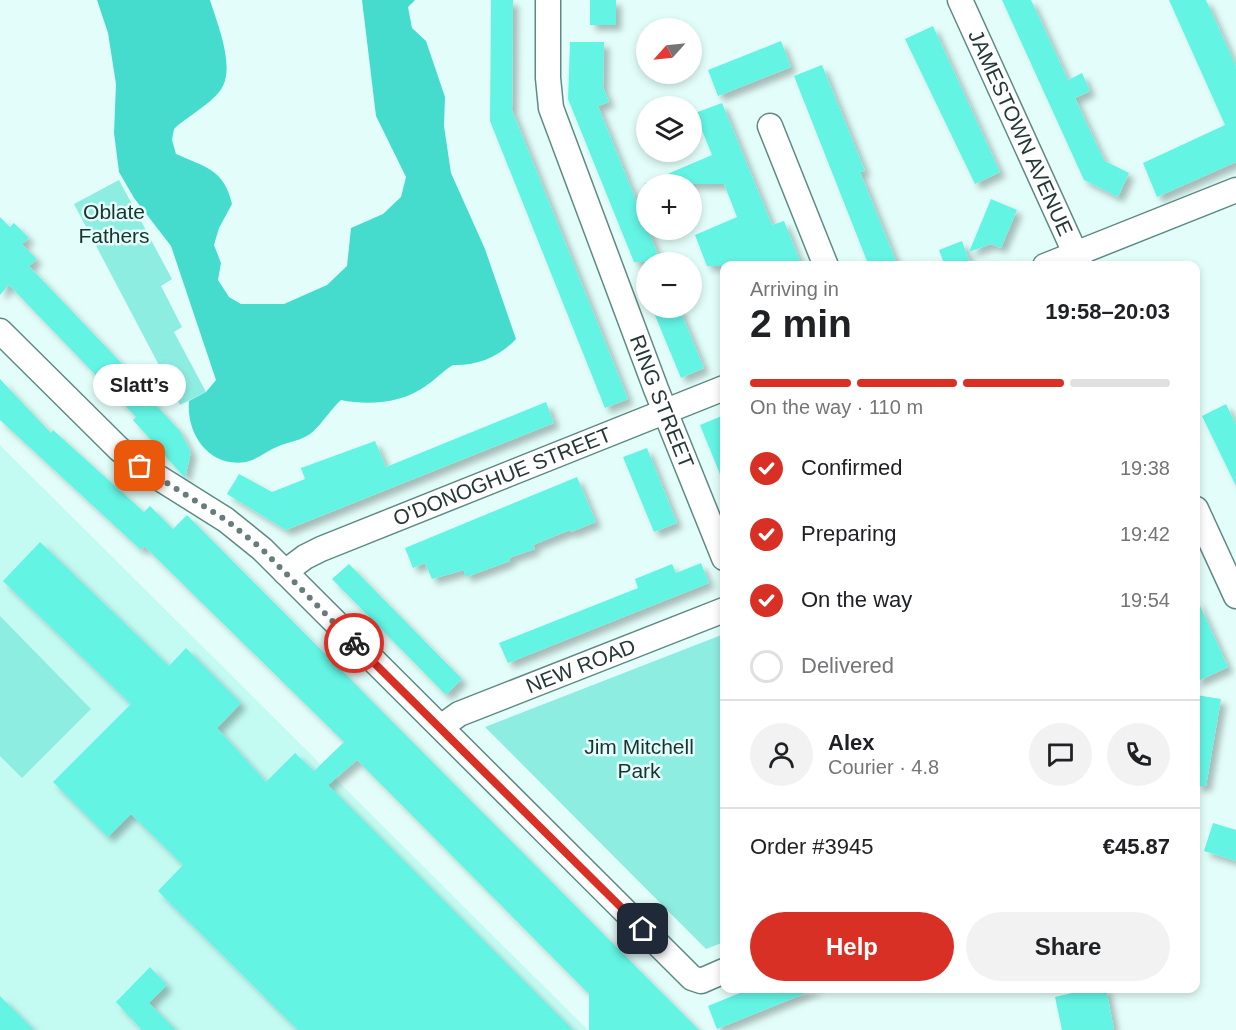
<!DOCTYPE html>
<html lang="en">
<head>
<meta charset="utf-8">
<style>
	body { margin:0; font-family:Helvetica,sans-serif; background:#f2f2f2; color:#202124; height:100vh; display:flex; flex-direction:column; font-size:22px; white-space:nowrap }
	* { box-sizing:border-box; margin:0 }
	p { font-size:20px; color:#757577 }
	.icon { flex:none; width:33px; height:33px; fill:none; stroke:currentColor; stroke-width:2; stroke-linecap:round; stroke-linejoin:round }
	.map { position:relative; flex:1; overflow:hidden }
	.details { position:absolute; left:720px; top:261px; width:480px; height:732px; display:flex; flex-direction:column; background:#fff; border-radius:12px; box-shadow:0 3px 9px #0003 }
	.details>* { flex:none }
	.needle { width:39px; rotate:243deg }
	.buttons { position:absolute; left:636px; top:18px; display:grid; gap:12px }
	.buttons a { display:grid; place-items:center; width:66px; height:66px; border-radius:50%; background:#fff; box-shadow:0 3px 9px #0003; font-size:30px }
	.pin { position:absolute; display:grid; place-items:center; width:51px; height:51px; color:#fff; margin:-26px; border-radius:12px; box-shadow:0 3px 9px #0006 }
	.courier { position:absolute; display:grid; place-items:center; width:60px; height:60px; margin:-30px; border:4px solid #d93025; border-radius:50%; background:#fff; color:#222; box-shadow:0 2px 8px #0007 }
	.bubble { position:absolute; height:42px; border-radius:21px; background:#fff; box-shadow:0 3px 9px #0003; font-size:20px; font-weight:600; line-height:42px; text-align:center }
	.headline em { font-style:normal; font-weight:600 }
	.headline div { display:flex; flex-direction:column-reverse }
	.headline { display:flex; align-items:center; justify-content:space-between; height:102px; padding:0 30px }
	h1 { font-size:39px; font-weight:600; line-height:45px }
	.bar { display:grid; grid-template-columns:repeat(4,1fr); gap:9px 6px; align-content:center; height:72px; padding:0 30px }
	.bar i { height:8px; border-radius:4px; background:#e0e0e0 }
	.bar .on { background:#d93025 }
	.bar p { grid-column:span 4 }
	.line { display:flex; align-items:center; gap:15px; padding:0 30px; border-top:2px solid #e0e0e0 }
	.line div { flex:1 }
	.round { display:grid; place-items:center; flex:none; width:63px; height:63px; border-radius:32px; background:#f2f2f2 }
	ol { padding:0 30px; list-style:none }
	li { display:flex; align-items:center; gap:18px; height:66px }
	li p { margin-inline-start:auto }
	li .icon { padding:6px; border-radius:50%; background:#d93025; color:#fff; stroke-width:4 }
	li:last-child { color:#757577 }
	li i { width:33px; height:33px; border:3px solid #e0e0e0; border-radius:50% }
	.cta { display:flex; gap:12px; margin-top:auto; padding:12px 30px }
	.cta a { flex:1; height:69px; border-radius:36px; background:#d93025; color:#fff; font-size:24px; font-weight:600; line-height:69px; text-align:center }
	.cta a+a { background:#f2f2f2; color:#202124 }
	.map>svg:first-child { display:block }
	.built { fill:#c3fbf3 }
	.green { fill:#8eede1 }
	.forest { fill:#46dccd }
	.building { fill:#63f4e4; filter:url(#shadow) }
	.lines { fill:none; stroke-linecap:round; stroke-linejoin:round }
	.street-casing { stroke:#5f8a84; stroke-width:27 }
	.street { stroke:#fff; stroke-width:24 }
	.done { stroke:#687d7b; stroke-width:6; stroke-dasharray:0 10.8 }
	.route { stroke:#d93025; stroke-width:8 }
	.labels { text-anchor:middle; stroke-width:5; stroke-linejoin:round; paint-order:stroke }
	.street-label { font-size:21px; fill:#263836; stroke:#e3fefa }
	.park-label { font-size:21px; fill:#1b3330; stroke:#e3fefa }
</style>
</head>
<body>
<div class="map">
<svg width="1236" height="1030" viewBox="0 0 1236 1030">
	<defs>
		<filter id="shadow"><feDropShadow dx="5.5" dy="5.5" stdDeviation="3" flood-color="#0004"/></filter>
	</defs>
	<rect width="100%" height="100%" fill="#e3fefa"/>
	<polygon class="built" points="0,445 15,460 588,1030 0,1030"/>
	<g class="green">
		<polygon points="119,180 172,279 161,286 182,327 174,332 206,392 180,405 74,204"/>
		<polygon points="0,616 91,709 22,778 0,756"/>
		<polygon points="724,634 724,942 706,949 485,727"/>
	</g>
	<path class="forest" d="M97,0H210C217,23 234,63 223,86C214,103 187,116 174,129L172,140L176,154C205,167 224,169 232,204L219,228L214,245L221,263L218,280L229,297L241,304H284L327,285L347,266L351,228L383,214L401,197L406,177L376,116L362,0H415L408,7L412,28L426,41L445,97L444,126L451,173L485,249L516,339C499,357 477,366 453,365C443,371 436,379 427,385C404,403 369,406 341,400C331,409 318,429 310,434C302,440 289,442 279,446C268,450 257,460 246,462C209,468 186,434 189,401L206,392L216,380L171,246L134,198L119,172L114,133L116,84L108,33Z"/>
	<g class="building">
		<polygon points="491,0 513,0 512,110 628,399 605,408 490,121"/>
		<rect x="590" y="0" width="26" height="25"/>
		<polygon points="1002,0 1031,0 1068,80 1082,73 1090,91 1075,98 1099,150 1105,161 1129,173 1118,197 1084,180"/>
		<polygon points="1169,0 1206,0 1236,66 1236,162 1157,197 1143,163 1225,125"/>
		<polygon points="933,26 1000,172 975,184 905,39"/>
		<polygon points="781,41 791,67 718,96 708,70"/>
		<polygon points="570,42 604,42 603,87 609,102 598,106 661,262 634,262 568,99"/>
		<polygon points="822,65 865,171 860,172 898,266 869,266 794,76"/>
		<polygon points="722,103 772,225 784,221 802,266 707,266 695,235 737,217 724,184 644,184 712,155 695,113"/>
		<polygon points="991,199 1017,210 1001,248 991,244 969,252"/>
		<polygon points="0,217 10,227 14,223 29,238 22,244 37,259 29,266 147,390 144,392 180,431 191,452 185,478 133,420 136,417 9,285 0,295"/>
		<polygon points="962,241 971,266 945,266 939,250"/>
		<polygon points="652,308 679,308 704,368 681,378"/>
		<polygon points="0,379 51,433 53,430 144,512 150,506 173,529 187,515 699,1030 589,1030 589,994 357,760 328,785 573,1030 298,1030 158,891 183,865 131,814 108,837 53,782 131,704 3,581 40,542 169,666 186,648 241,703 217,728 266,782 295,753 314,771 344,742 144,546 141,550 0,420"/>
		<polygon points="546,402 554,423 286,530 227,494 239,474 272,492 305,479 301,468 375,441 386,467"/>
		<polygon points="1226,404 1236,425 1236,486 1202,416"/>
		<polygon points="724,415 724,484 700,425"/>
		<polygon points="647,448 677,523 654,532 623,457"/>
		<polygon points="577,477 596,522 571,532 570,530 533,545 535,549 509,558 510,561 466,577 464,570 432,579 425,563 413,568 405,548"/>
		<polygon points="701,563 709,583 508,663 499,643 638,588 635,579 672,564 676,573"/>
		<polygon points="349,564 462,679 446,695 332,579"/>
		<polygon points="1196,597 1228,667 1196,682"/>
		<polygon points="1196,695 1221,699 1206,786 1196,786"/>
		<polygon points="1213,823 1236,830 1236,861 1204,851"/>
		<polygon points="150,967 167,985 149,1003 176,1030 142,1030 116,1002"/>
		<polygon points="752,988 816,988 816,989 717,1029 708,1006"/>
		<polygon points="1094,988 1106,988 1114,1030 1062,1030 1055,997"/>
		<polygon points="0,996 34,1030 0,1030"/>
	</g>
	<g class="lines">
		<defs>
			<g id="street">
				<path id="s1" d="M548,0V78L551,108L656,389L724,558"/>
				<path id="s2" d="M960,0L1081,266"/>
				<polyline points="770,126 826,266"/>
				<polyline points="1045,266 1236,190"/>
				<polyline points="0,331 119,449 140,466 226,520 262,549 692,978 701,981 724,971"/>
				<polyline points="1196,509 1236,596"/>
				<path id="s3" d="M285,572L305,557L321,549L724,388"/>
				<path id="s4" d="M441,727L459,714L724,610"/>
			</g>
		</defs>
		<use href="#street" class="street-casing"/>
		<use href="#street" class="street"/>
	</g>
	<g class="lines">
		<polyline class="done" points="140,466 226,520 262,549 354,643"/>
		<polyline class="route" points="354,643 643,929"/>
	</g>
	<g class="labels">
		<g class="street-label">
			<text dy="7" stroke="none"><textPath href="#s2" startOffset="146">JAMESTOWN AVENUE</textPath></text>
			<text dy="7" stroke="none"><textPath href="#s1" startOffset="422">RING STREET</textPath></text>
			<text dy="7" stroke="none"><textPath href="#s3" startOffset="238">O'DONOGHUE STREET</textPath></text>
			<text dy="7" stroke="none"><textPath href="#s4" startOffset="153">NEW ROAD</textPath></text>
		</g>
		<g class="park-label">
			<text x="114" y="219">Oblate<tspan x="114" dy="24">Fathers</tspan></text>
			<text x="639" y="754">Jim Mitchell<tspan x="639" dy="24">Park</tspan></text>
		</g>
	</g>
</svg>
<div class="buttons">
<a><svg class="needle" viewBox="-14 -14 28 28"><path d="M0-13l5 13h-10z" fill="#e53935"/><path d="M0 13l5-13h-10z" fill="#757577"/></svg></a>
<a><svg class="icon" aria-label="layers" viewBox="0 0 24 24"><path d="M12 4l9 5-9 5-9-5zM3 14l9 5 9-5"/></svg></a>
<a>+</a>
<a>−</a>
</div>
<div class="pin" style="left:140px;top:466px;background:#ea580c"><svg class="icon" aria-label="bag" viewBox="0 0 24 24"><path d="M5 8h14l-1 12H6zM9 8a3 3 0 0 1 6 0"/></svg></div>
<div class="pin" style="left:643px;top:929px;background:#1f2937"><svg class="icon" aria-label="home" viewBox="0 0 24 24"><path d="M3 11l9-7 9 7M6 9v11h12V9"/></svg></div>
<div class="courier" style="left:354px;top:643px"><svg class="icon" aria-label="bike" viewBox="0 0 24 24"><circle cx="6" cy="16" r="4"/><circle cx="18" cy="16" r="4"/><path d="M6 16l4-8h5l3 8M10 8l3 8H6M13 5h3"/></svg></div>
<div class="bubble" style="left:93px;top:364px;width:93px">Slatt’s</div>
<section class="details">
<div class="headline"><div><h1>2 min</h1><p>Arriving in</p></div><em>19:58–20:03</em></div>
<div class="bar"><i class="on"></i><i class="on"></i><i class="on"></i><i></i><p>On the way · 110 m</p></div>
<ol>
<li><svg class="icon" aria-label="check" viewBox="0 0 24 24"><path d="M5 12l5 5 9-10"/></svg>Confirmed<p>19:38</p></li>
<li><svg class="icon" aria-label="check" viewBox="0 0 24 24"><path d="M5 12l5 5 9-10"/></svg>Preparing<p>19:42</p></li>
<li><svg class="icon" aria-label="check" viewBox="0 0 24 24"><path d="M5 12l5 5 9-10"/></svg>On the way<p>19:54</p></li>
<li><i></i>Delivered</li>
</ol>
<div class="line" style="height:108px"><a class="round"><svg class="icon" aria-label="person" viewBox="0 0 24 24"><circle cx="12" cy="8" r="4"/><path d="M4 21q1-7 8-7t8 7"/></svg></a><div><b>Alex</b><p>Courier · 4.8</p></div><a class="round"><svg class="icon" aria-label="chat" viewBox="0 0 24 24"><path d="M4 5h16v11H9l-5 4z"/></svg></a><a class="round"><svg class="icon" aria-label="phone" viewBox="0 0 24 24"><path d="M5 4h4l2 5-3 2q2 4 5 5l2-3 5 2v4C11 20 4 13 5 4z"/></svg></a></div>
<div class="line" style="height:78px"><div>Order #3945</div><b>€45.87</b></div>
<div class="cta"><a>Help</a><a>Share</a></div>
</section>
</div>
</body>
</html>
